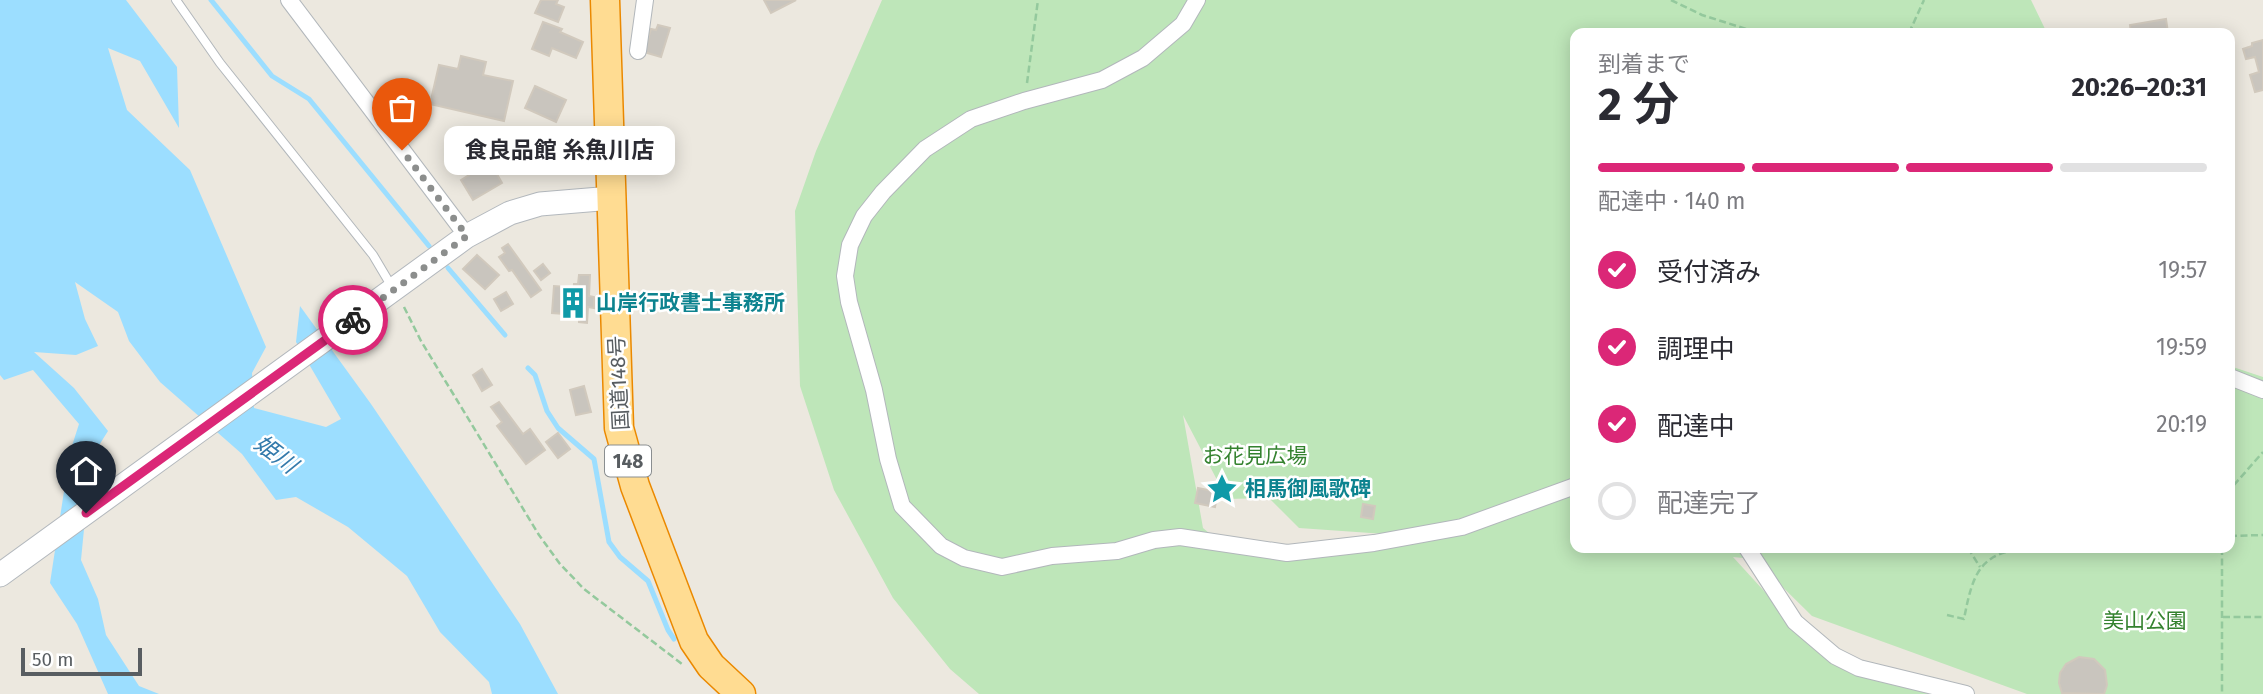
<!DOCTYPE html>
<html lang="ja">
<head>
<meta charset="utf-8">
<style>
	body { margin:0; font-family:"Fira Sans","Noto Sans JP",sans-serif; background:#f7f7f7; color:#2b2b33; height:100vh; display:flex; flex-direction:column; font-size:26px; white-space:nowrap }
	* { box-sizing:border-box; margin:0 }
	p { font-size:23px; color:#7c7c81 }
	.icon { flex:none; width:38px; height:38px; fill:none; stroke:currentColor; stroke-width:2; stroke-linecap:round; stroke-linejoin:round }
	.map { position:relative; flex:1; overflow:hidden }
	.details { position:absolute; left:1570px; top:28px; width:665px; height:525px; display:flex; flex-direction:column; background:#fff; border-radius:14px; box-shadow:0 4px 18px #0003 }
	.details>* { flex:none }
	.scale { position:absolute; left:21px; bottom:18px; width:121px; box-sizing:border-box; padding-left:7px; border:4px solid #585d61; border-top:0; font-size:19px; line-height:24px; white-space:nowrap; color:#585d61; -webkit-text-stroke:5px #fff; paint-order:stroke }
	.pin { position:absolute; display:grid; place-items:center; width:60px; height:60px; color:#fff; margin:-72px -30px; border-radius:50% 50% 50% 0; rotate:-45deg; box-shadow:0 0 7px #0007 }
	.pin .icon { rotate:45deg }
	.courier { position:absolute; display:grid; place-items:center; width:70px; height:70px; margin:-35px; border:5px solid #db2777; border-radius:50%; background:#fff; color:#222; box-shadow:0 2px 9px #0007 }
	.bubble { position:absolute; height:49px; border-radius:14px; background:#fff; box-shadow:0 4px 18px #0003; font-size:23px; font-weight:700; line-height:49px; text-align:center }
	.overview em { font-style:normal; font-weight:700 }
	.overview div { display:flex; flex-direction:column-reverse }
	.overview { display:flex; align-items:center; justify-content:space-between; height:119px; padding:0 28px }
	h1 { font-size:46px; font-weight:700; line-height:52px }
	.bar { display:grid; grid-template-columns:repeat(4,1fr); gap:10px 7px; align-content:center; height:84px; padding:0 28px }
	.bar i { height:9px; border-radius:5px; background:#e1e1e2 }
	.bar .on { background:#db2777 }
	.bar p { grid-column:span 4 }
	ol { padding:0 28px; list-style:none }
	li { display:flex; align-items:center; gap:21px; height:77px }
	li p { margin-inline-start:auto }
	li .icon { padding:7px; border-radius:50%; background:#db2777; color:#fff; stroke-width:4 }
	li:last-child { color:#7c7c81 }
	li i { width:38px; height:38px; border:4px solid #e1e1e2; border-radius:50% }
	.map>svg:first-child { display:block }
	.green { fill:#bee6b9; fill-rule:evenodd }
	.water { fill:#9cdeff }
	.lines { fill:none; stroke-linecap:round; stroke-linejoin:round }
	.stream { stroke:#9cdeff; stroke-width:5 }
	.building { fill:#c9c5be; stroke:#d1c9bd; stroke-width:2 }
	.service-casing { stroke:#b2b7bb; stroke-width:10 }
	.minor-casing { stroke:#b2b7bb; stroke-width:18 }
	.secondary-casing { stroke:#b3b8bd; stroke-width:25 }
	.trunk-casing { stroke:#eb8900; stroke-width:31 }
	.path { stroke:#94c99d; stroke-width:2.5; stroke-dasharray:7 3.5; stroke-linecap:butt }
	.service { stroke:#fff; stroke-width:8 }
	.minor { stroke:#fff; stroke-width:16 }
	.secondary { stroke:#fff; stroke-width:23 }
	.trunk { stroke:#ffdc92; stroke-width:28 }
	.done { stroke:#8c8e8d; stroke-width:7; stroke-dasharray:0 12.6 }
	.route { stroke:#db2777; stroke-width:9 }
	.labels { text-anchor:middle; stroke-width:5; stroke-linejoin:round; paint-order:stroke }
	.shield { fill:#fff; stroke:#8a8e90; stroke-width:2 }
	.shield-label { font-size:19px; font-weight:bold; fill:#585d61 }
	.culture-label { font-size:21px; font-weight:bold; fill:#0d838f; stroke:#fff; text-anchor:start }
	.street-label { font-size:21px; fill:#585d61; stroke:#fff }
	.park-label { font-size:21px; fill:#34822f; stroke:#fff }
	.water-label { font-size:23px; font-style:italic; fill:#347bac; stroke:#fff }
</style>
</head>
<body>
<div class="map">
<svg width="2263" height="694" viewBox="0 0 2263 694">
	<rect width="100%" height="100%" fill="#ece8df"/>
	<path class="green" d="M882,0H2031L2046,31L2049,33H1575V548H2230V366L2263,377V694H2027L1812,616L1754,559L1733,557L1775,603L1785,621L1798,634L1933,694H979L950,669L893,598L834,490L800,386L795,211L816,151ZM1183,415L1227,499L1269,498L1299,528L1428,537L1375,549L1334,556L1276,558L1227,548L1203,528Z"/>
	<polygon class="water" points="0,0 126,0 177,67 179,128 140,61 108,48 127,110 190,170 266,347 252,373 254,408 326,427 341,419 296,342 300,306 371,404 520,624 558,694 492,694 489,682 440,632 407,576 348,527 296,497 276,500 242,454 160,382 129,341 118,312 75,282 85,319 98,346 76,355 34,352 74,388 108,431 91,458 81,560 98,599 106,635 139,686 159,694 108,694 77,624 50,583 70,452 79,424 33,370 4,380 0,375"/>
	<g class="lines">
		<g class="stream">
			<polyline points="211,0 272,76 309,99 429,246"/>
			<polyline points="448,268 505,335"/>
			<polyline points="528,368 535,375 547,411 558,428 594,459 609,542 620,557 648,581 668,630 674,639"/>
		</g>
	</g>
	<g class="building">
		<polygon points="541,0 558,0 556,4 564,7 558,22 535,13"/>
		<polygon points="764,0 796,0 771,13"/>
		<polygon points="2166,19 2168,33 2131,33 2130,25"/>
		<polygon points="543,22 562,29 560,32 583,42 576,58 552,48 549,56 532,49"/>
		<polygon points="658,25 670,28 661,57 644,52 651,29 656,30"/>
		<polygon points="2263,40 2263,90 2255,92 2250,75 2259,72 2255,57 2246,59 2243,49 2252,46 2252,43"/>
		<polygon points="461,56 486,62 483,75 513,81 504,121 430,104 439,65 458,69"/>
		<polygon points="535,86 566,100 556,122 525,108"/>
		<polygon points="490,162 502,183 473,200 461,180"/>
		<polygon points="508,244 541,290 531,297 512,270 509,271 499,257 505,253 502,248"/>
		<polygon points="477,255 499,275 485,289 463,269"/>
		<polygon points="543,264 550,273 541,280 534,271"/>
		<polygon points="579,275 590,275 589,296 594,297 594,308 588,307 587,323 579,322 579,315 552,313 554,286 567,287 566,298 573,298 574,284 578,284"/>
		<polygon points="506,292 513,304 501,311 494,299"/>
		<polygon points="482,369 492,385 482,391 473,375"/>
		<polygon points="584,386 591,412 576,415 570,390"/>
		<polygon points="499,402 523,434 530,429 545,450 526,464 497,426 502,422 491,407"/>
		<polygon points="558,433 570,449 558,458 546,442"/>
		<polygon points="1198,488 1218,492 1215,507 1195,503"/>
		<polygon points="1363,504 1375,506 1373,519 1361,517"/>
		<polygon points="2079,657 2094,659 2105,670 2107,685 2104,694 2062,693 2059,683 2060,673 2066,664"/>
	</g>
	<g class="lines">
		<defs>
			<polyline id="service" points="176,0 220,63 373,255 392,287"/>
			<g id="minor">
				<polyline points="289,0 467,236"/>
				<polyline points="1197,0 1183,24 1143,58 1102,80 1024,101 971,119 925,149 883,192 864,216 850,245 845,276 849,302 874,390 888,459 902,506 941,546 964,558 1002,567 1052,556 1117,551 1154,540 1180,537 1287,553 1374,543 1462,527 1575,486"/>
				<polyline points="638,51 645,0"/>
				<polyline points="2230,377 2263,390"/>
				<polyline points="1747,548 1795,622 1835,656 1859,668 1966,694"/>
			</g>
			<polyline id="secondary" points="0,575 467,236 510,213 540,204 612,198"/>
			<polyline id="trunk" points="605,0 619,428 635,486 694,641 711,666 741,694"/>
		</defs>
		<use href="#service" class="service-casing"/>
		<use href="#minor" class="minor-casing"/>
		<use href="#secondary" class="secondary-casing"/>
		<use href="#trunk" class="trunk-casing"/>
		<g class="path">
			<polyline points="1671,0 1702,15 1759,33"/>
			<polyline points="1909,33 1924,0"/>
			<polyline points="1027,83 1038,0"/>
			<polyline points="404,307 421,341 539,535 560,564 584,589 682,664"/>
			<polyline points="2230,495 2234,485 2263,452"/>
			<polyline points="2230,536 2263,535"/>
			<polyline points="1968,548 1980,567"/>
			<polyline points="2222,548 2222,694"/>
			<path d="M1947,615L1964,619C1973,572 1980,551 2032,548"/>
			<polyline points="2223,617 2263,617"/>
		</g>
		<use href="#service" class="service"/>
		<use href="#minor" class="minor"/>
		<use href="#secondary" class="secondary"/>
		<use href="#trunk" class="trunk"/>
	</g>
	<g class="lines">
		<polyline class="done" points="353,320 467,236 402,150"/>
		<polyline class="route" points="86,513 353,320"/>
	</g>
	<defs>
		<symbol id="building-bare" viewBox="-9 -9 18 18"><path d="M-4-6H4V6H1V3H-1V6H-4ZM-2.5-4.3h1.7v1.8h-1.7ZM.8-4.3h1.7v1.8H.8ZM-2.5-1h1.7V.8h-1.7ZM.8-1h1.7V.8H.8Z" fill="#0f9aa8" stroke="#fff" stroke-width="2.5" paint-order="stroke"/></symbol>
		<symbol id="sight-bare" viewBox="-9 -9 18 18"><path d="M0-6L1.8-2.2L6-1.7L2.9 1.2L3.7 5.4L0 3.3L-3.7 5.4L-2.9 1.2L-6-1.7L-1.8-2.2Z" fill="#0f9aa8" stroke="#fff" stroke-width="2.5" paint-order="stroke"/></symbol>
	</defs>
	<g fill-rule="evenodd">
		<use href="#building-bare" x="551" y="281" width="44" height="44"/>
		<use href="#sight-bare" x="1200" y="467" width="44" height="44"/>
	</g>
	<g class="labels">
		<rect class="shield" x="605" y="445.5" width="46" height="31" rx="5"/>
		<g class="shield-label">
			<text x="628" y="468">148</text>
		</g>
		<g class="culture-label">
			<text x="596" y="310">山岸行政書士事務所</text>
			<text x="1245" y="496">相馬御風歌碑</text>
		</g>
		<g class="street-label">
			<text transform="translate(619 383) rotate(-93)" y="7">国道148号</text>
		</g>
		<g class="park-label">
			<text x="1255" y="463">お花見広場</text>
			<text x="2145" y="628">美山公園</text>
		</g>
		<g class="water-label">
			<text transform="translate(276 454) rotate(37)" y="8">姫川</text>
		</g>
	</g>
</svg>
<div class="scale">50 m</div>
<div class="pin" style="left:402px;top:150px;background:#ea580c"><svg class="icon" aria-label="bag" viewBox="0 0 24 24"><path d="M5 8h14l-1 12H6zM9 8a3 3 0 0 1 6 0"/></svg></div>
<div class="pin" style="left:86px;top:513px;background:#1f2937"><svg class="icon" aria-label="home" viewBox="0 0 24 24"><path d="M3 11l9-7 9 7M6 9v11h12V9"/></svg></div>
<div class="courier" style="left:353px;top:320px"><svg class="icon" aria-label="bike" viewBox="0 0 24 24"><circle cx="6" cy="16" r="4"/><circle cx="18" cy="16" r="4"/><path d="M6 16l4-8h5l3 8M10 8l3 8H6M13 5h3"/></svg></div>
<div class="bubble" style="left:444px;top:126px;width:231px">食良品館 糸魚川店</div>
<section class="details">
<div class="overview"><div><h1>2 分</h1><p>到着まで</p></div><em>20:26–20:31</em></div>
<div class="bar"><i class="on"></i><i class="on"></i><i class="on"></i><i></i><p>配達中 · 140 m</p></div>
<ol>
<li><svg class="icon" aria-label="check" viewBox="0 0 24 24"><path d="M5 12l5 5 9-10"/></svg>受付済み<p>19:57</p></li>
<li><svg class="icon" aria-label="check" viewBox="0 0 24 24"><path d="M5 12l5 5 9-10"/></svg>調理中<p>19:59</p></li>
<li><svg class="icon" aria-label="check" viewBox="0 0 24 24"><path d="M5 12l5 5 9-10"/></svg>配達中<p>20:19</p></li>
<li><i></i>配達完了</li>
</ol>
</section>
</div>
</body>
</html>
